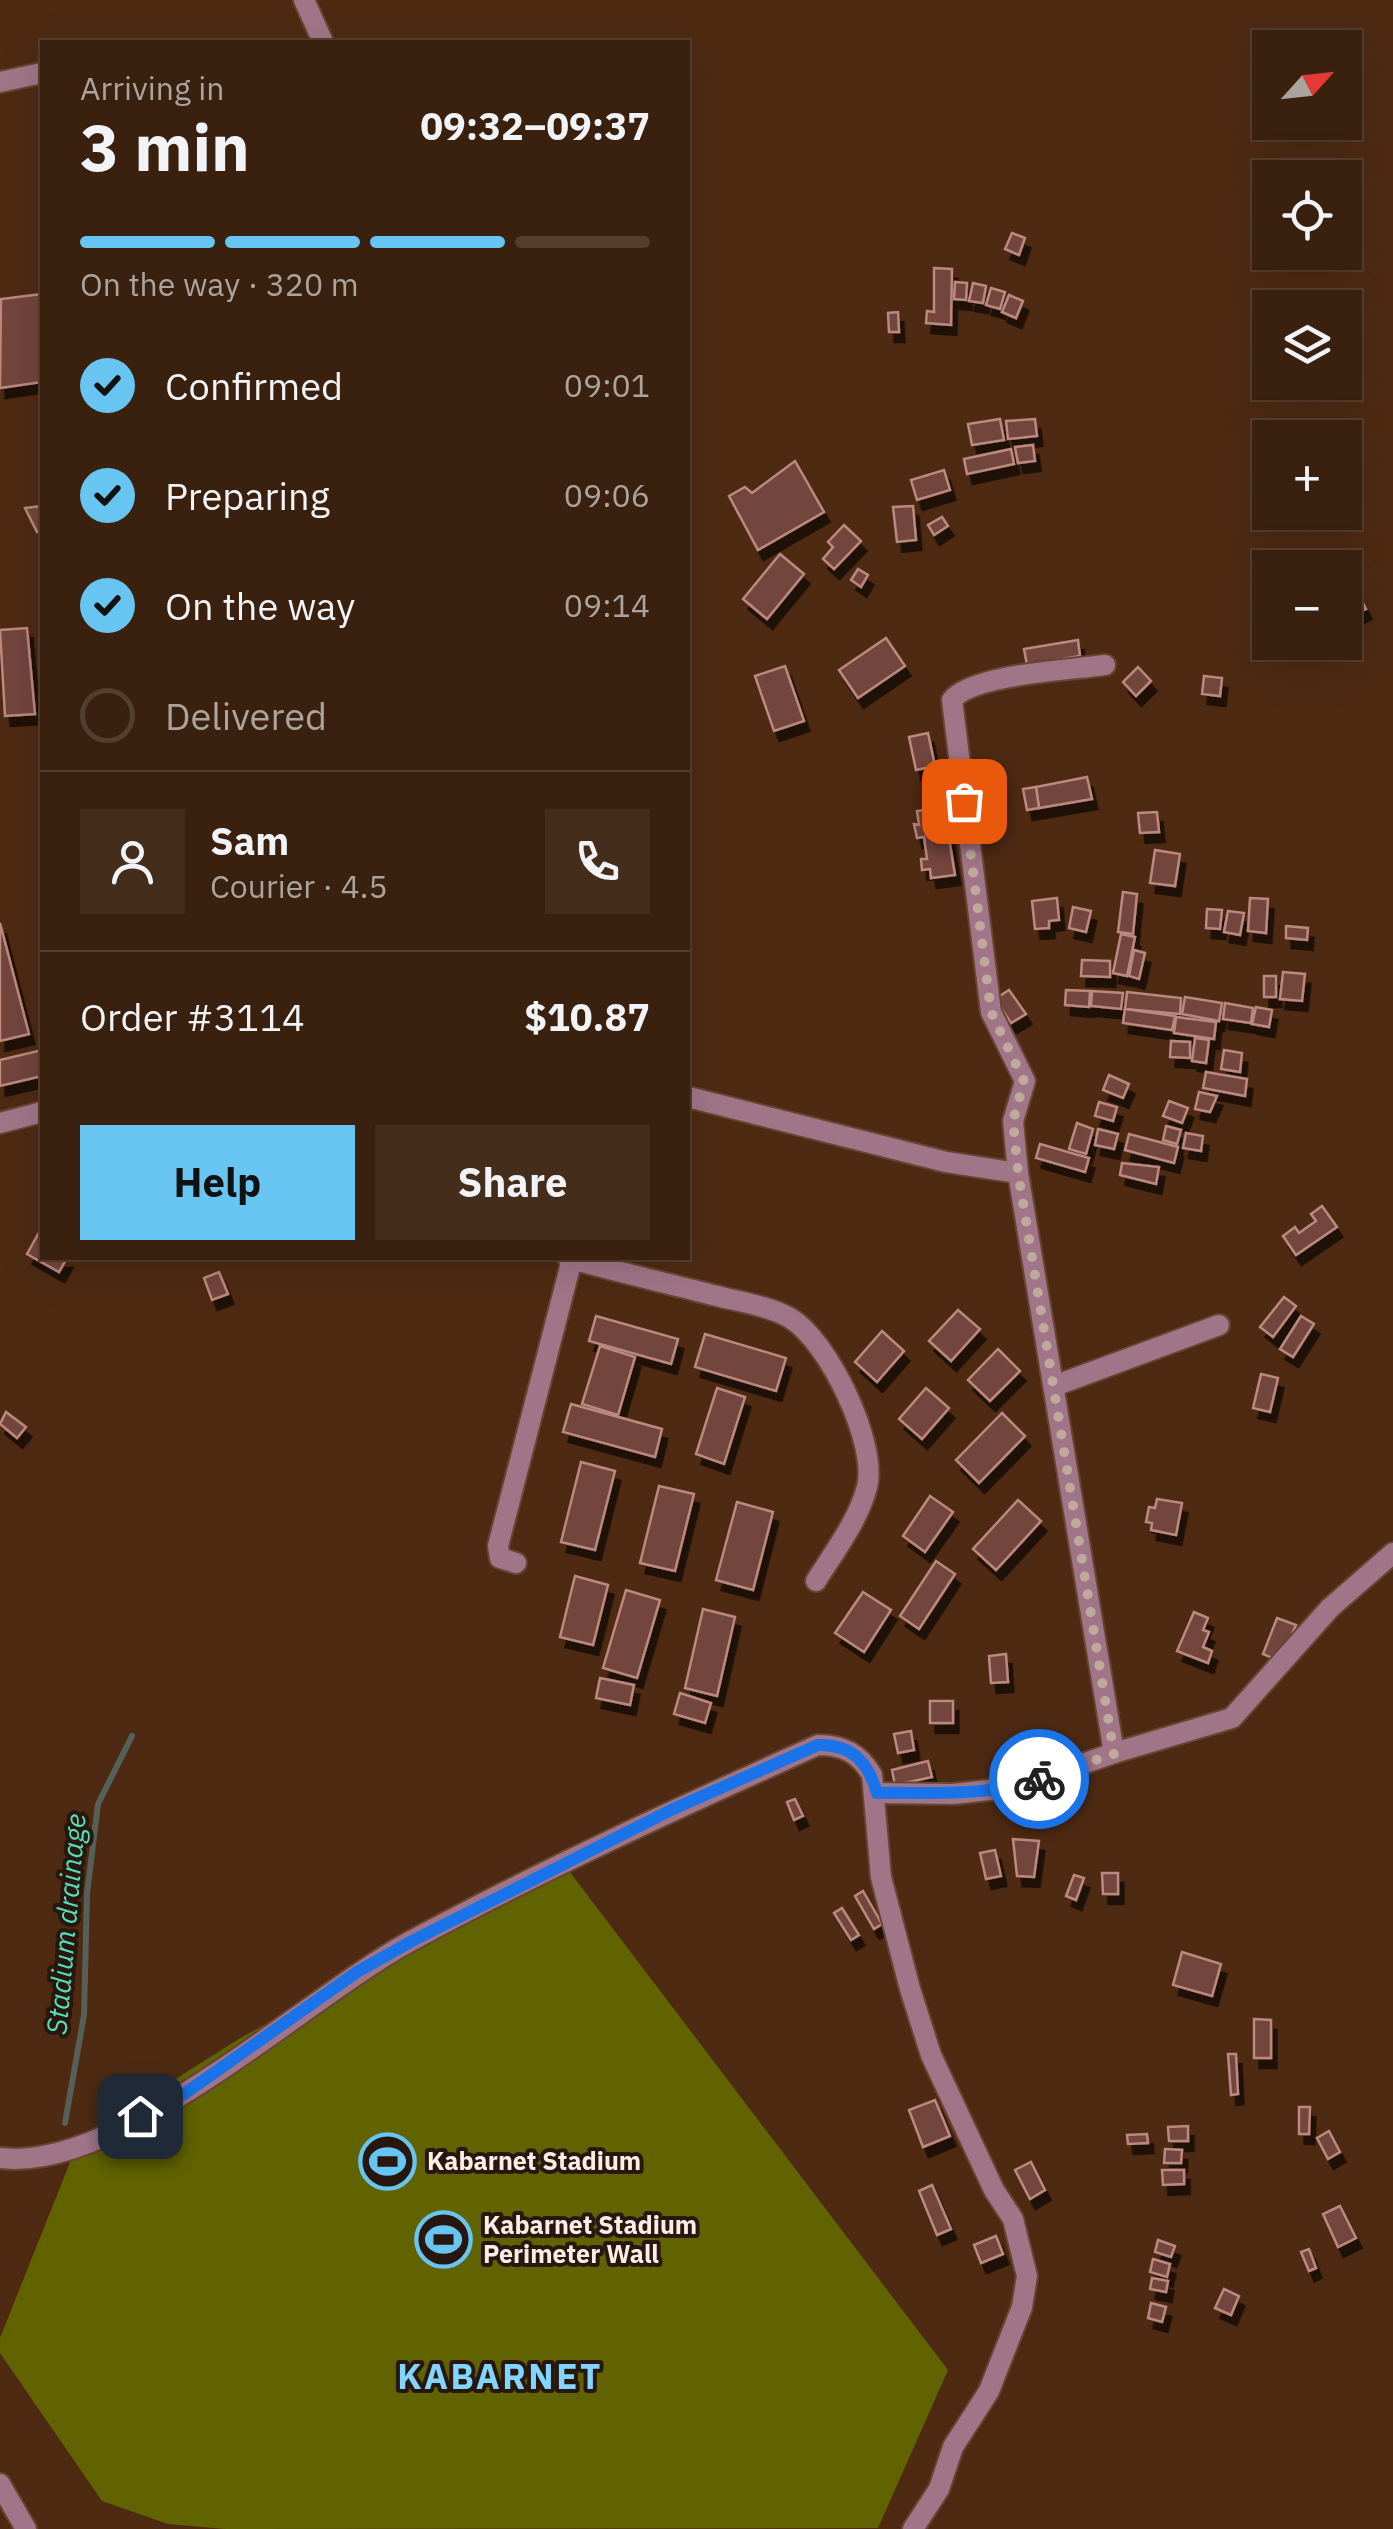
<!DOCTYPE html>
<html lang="en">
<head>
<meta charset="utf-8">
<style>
	body { margin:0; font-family:"IBM Plex Sans",sans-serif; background:#452d1c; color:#f1f3f6; height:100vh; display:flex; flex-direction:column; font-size:38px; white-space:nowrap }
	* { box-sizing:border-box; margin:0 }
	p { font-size:32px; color:#aba39e }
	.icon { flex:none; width:55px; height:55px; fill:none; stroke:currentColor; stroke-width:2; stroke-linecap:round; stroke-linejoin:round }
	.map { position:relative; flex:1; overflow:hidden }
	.details { position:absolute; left:40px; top:40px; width:650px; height:1220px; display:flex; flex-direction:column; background:#3a200e; border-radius:0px; box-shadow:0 10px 40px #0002,0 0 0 2px #543e2e }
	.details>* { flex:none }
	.needle { width:65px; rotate:63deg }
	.tools { position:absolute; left:1252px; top:30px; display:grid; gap:20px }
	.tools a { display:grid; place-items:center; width:110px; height:110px; border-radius:0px; background:#3a200e; box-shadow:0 10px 40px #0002,0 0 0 2px #543e2e; font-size:50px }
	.pin { position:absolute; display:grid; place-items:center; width:85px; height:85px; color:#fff; margin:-42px; border-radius:20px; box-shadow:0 5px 15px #0006 }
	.courier { position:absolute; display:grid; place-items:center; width:100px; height:100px; margin:-50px; border:8px solid #1a73e8; border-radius:50%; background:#fff; color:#222; box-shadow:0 2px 12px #0007 }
	.overview em { font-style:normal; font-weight:700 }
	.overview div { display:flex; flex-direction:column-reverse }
	.overview { display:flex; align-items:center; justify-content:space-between; height:170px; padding:0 40px }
	h1 { font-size:65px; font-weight:700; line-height:75px }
	.bar { display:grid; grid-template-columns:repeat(4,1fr); gap:15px 10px; align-content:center; height:120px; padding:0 40px }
	.bar i { height:12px; border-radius:8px; background:#543e2e }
	.bar .selected { background:#68c4f0 }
	.bar p { grid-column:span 4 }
	.line { display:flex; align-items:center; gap:25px; padding:0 40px; border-top:2px solid #543e2e }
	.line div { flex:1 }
	.round { display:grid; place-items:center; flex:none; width:105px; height:105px; border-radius:0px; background:#452d1c }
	ol { padding:0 40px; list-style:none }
	li { display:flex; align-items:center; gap:30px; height:110px }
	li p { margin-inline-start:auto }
	li .icon { padding:10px; border-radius:50%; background:#68c4f0; color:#111; stroke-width:4 }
	li:last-child { color:#aba39e }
	li i { width:55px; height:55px; border:5px solid #543e2e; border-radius:50% }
	.button { display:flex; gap:20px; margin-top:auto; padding:20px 40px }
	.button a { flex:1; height:115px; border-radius:0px; background:#68c4f0; color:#111; font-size:40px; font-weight:700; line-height:115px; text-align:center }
	.button a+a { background:#452d1c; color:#f1f3f6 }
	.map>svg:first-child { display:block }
	.grass { fill:#616300 }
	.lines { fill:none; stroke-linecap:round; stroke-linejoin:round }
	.stream { stroke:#575f59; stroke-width:6 }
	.building { fill:#72453d; stroke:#bb897f; stroke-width:2.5; filter:url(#shadow) }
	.minor-casing { stroke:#664531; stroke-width:24 }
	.minor { stroke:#a17588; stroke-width:20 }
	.done { stroke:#bfa99c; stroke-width:10; stroke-dasharray:0 18 }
	.route { stroke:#1a73e8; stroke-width:12 }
	.labels { text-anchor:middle; stroke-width:8; stroke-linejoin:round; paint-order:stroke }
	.poi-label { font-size:25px; font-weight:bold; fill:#fceee6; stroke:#28170e; text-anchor:start }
	.water-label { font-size:28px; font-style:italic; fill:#55deb7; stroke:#28170e }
	.district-label { font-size:35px; font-weight:bold; letter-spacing:2.5px; fill:#81d5fe; stroke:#28170e }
</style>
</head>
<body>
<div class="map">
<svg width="1393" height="2529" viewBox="0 0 1393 2529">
	<defs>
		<filter id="shadow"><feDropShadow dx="5.5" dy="10" stdDeviation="0" flood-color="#0009"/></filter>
	</defs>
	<rect width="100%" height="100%" fill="#4e2a13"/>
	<polygon class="grass" points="563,1863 948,2370 878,2528 225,2529 168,2524 102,2501 0,2353 0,2338 79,2140 242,2037"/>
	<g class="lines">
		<polyline class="stream" points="65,2123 84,2015 87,1894 98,1804 132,1736"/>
	</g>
	<g class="building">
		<polygon points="1012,233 1025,238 1019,255 1005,249"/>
		<polygon points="934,268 952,269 951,325 926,323 927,311 934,312"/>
		<polygon points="955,282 967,283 966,300 954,299"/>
		<polygon points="973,283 986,286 983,303 969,301"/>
		<polygon points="991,288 1005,292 1000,309 986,305"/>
		<polygon points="42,294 42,382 0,388 1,299"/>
		<polygon points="1009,295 1023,301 1016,318 1002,312"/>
		<polygon points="898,312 899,332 889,332 888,313"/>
		<polygon points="1000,419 1004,440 972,445 968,424"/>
		<polygon points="1035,419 1037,436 1008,439 1006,421"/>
		<polygon points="1033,445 1035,461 1018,463 1015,447"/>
		<polygon points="1011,449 1014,464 967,474 964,459"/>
		<polygon points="795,461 824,512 758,550 729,496 745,487 752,493"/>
		<polygon points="944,470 950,490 917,500 911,480"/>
		<polygon points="42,506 42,531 37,532 25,508"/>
		<polygon points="913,506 916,540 897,542 893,507"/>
		<polygon points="942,517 948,526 934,535 928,525"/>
		<polygon points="844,525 861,541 834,569 823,559 833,547 828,542"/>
		<polygon points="780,554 804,574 767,619 743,599"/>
		<polygon points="858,569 868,575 861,587 851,580"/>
		<polygon points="1358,593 1366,609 1349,618 1345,600"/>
		<polygon points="27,628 35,714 5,716 0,630"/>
		<polygon points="886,638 905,666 858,698 839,670"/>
		<polygon points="1078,640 1080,656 1027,665 1024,649"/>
		<polygon points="785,666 804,721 774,731 755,676"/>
		<polygon points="1138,667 1151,681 1136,696 1123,682"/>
		<polygon points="1204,676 1222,678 1220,696 1202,694"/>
		<polygon points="928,733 935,766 916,770 909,737"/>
		<polygon points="1087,777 1092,799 1039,808 1036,787"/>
		<polygon points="1036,787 1039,808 1027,810 1023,789"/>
		<polygon points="944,807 955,875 931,878 930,869 922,870 921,859 927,859 924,837 917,838 914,824 919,825 917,811"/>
		<polygon points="1157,812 1159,832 1140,833 1138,813"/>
		<polygon points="1155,850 1180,854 1175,886 1150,883"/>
		<polygon points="1123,892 1137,894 1133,934 1118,932"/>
		<polygon points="1057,898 1059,920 1049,921 1049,928 1035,929 1032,901"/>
		<polygon points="1250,898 1268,899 1266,933 1248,931"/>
		<polygon points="1073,907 1091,911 1086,932 1069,928"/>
		<polygon points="1207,909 1222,910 1220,929 1206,928"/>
		<polygon points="1228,911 1244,913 1240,935 1224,932"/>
		<polygon points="0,923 29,1034 0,1041"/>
		<polygon points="1286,926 1308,928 1307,940 1286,938"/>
		<polygon points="1121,934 1135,937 1127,976 1113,973"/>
		<polygon points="1134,950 1145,953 1139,979 1129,976"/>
		<polygon points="1082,960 1110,961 1110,977 1081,976"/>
		<polygon points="1283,972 1305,974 1302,1001 1280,999"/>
		<rect x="1264" y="976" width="12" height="21"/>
		<polygon points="1009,990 1026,1014 1011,1023 995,999"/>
		<polygon points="1066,990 1090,991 1089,1007 1065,1005"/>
		<polygon points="1092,991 1123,993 1121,1009 1091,1006"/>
		<polygon points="1127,992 1181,998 1180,1014 1125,1009"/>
		<polygon points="1185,997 1222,1003 1219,1021 1182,1014"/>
		<polygon points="1225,1003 1253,1008 1251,1023 1223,1019"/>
		<polygon points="1256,1007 1272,1010 1269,1027 1252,1024"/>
		<polygon points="1125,1009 1175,1016 1172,1030 1123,1023"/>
		<polygon points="1176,1017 1216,1022 1214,1039 1174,1033"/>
		<polygon points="1195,1038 1209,1040 1206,1063 1192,1061"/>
		<polygon points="1171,1041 1190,1042 1190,1058 1170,1057"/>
		<polygon points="42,1050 42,1076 0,1086 0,1060"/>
		<polygon points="1224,1050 1242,1053 1240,1072 1221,1069"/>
		<polygon points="1206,1072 1247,1079 1245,1096 1203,1088"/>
		<polygon points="1109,1075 1129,1084 1123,1098 1103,1090"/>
		<polygon points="1199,1092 1217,1096 1210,1112 1195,1109"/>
		<polygon points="1169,1101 1188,1108 1182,1123 1163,1116"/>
		<polygon points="1099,1102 1117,1107 1113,1121 1095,1116"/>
		<polygon points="1077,1123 1093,1129 1086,1154 1069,1149"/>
		<polygon points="1166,1126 1181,1130 1177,1144 1163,1140"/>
		<polygon points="1098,1129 1118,1134 1114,1149 1095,1145"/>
		<polygon points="1186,1133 1203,1136 1201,1151 1183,1148"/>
		<polygon points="1129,1134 1178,1147 1174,1163 1125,1150"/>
		<polygon points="1040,1144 1089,1158 1085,1172 1036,1158"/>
		<polygon points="1122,1163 1159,1167 1156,1184 1120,1175"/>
		<polygon points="1322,1206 1337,1227 1296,1255 1283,1236 1295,1227 1299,1233 1316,1221 1311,1214"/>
		<polygon points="42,1227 42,1258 67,1258 59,1272 27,1254"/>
		<polygon points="219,1272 228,1294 212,1300 204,1278"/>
		<polygon points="1284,1297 1296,1306 1273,1337 1260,1327"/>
		<polygon points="958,1310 980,1329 951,1361 929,1341"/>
		<polygon points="596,1316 678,1339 671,1364 589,1341"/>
		<polygon points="1301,1316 1314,1324 1293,1357 1280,1349"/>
		<polygon points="882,1331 904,1351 877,1382 855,1362"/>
		<polygon points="705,1334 786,1358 776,1391 695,1367"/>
		<polygon points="600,1346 635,1357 618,1415 582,1404"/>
		<polygon points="998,1349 1020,1371 990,1401 968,1380"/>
		<polygon points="1261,1374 1278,1378 1270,1412 1253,1408"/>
		<polygon points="717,1388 745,1397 724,1464 696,1454"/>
		<polygon points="926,1388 949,1408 922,1439 899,1419"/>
		<polygon points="571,1404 662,1429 655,1457 563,1432"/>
		<polygon points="6,1412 26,1427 17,1438 0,1424"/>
		<polygon points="1002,1413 1025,1436 979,1483 956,1460"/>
		<polygon points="581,1462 615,1471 595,1550 561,1542"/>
		<polygon points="659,1486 694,1494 675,1571 640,1563"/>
		<polygon points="930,1496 953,1512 925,1552 903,1536"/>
		<polygon points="1157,1499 1182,1503 1176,1535 1151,1530 1152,1523 1146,1522 1149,1507 1155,1508"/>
		<polygon points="1018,1500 1041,1521 996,1570 973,1549"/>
		<polygon points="737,1502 773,1512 753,1590 716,1580"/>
		<polygon points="936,1561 955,1574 919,1629 900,1616"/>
		<polygon points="575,1576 608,1585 593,1645 560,1637"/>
		<polygon points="626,1590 660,1600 637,1678 603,1668"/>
		<polygon points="863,1592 891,1610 864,1652 835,1633"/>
		<polygon points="703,1609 735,1617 717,1696 685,1688"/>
		<polygon points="1194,1612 1208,1618 1203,1630 1209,1632 1203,1647 1212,1651 1208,1663 1177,1651"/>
		<polygon points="1277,1618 1296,1625 1284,1653 1278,1651 1275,1659 1263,1654"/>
		<polygon points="1006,1654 1008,1682 991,1683 989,1656"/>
		<polygon points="600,1678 634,1685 630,1705 596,1698"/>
		<polygon points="680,1693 711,1703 705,1723 674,1714"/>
		<rect x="930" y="1701" width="23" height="22"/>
		<polygon points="911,1731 914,1750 898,1753 894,1734"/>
		<polygon points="928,1761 932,1777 895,1785 892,1770"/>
		<polygon points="795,1799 803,1816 794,1820 787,1802"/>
		<polygon points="1013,1839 1039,1841 1034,1877 1017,1876"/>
		<polygon points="995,1850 1001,1876 986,1879 980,1853"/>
		<polygon points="1102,1873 1118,1873 1118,1894 1103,1894"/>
		<polygon points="1074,1875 1084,1878 1076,1900 1066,1896"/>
		<polygon points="863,1891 882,1924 874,1929 855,1896"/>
		<polygon points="842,1908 859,1935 851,1940 834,1913"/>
		<polygon points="1182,1952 1221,1964 1212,1996 1173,1985"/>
		<polygon points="1254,2019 1271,2020 1271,2058 1254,2058"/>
		<polygon points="1228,2054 1236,2054 1238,2094 1231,2095"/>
		<polygon points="935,2100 950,2136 923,2147 909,2110"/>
		<polygon points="1299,2107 1310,2107 1309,2134 1299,2134"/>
		<polygon points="1188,2126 1188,2141 1169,2141 1168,2127"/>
		<polygon points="1329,2131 1340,2152 1328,2159 1317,2138"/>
		<polygon points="1147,2134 1148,2143 1128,2144 1127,2135"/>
		<polygon points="1165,2149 1182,2150 1181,2163 1164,2163"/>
		<polygon points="1031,2162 1045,2190 1030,2199 1015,2170"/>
		<polygon points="1162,2170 1184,2170 1184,2184 1163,2185"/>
		<polygon points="932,2185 951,2229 937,2235 919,2191"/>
		<polygon points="1340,2206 1356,2238 1338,2247 1323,2214"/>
		<polygon points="996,2236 1003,2254 981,2263 974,2245"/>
		<polygon points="1158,2240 1175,2246 1171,2257 1155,2252"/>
		<polygon points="1309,2249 1316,2268 1309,2271 1301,2252"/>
		<polygon points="1153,2259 1170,2264 1167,2277 1150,2272"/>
		<polygon points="1152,2278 1168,2281 1166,2292 1150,2289"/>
		<polygon points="1224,2289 1239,2296 1231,2315 1215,2308"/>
		<polygon points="1151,2303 1166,2307 1162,2322 1148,2318"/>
	</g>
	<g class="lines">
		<defs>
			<g id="minor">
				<polyline points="304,0 323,42"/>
				<polyline points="0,82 42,73"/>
				<polyline points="688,1097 946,1162 1018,1173 1114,1753 1232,1718 1330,1608 1393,1553"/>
				<polyline points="0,1123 42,1112"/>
				<path d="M1018,1173L1013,1121L1025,1081L991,1012L952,700C972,674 1071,670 1105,665"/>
				<path d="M568,1258C617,1272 667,1283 717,1296C740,1302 769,1306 790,1318C828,1340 878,1444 867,1487C858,1521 834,1552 816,1581"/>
				<polyline points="1054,1386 1219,1325"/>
				<polyline points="516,1563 500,1558 498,1546 572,1259"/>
				<polyline points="877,1793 953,1794 1016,1787 1114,1753"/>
				<path d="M0,2158C119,2173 303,2000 409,1942C542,1870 680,1807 818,1745C843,1745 859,1753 872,1775L881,1877L910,1989L931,2055L994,2190L1013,2219L1027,2276L1022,2307L989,2391L953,2447L939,2489L913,2529"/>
				<polyline points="0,2484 26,2529"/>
			</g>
		</defs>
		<use href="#minor" class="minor-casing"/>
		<use href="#minor" class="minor"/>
	</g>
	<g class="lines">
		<polyline class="done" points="964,801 991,1012 1024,1081 1013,1121 1018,1172 1114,1754 1039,1779"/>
		<path class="route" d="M140,2116L184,2094L357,1972L412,1941L673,1809L818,1745C852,1744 868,1762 877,1793C932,1792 987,1797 1039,1779"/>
	</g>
	<defs>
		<symbol id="stadium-ring" viewBox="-11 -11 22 22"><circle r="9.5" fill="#28170e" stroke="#68c4f0" stroke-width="1.5"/><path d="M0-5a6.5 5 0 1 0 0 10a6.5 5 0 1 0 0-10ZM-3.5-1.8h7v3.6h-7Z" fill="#68c4f0"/></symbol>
	</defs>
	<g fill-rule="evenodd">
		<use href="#stadium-ring" x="356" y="2130" width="63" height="63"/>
		<use href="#stadium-ring" x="412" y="2208" width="63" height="63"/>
	</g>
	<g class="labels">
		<g class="poi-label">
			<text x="427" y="2170">Kabarnet Stadium</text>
			<text x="483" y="2234">Kabarnet Stadium<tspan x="483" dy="29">Perimeter Wall</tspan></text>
		</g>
		<g class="water-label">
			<text transform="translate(66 1924) rotate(-85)" y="10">Stadium drainage</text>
		</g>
		<g class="district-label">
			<text x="500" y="2389">KABARNET</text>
		</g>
	</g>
</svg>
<div class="tools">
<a><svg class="needle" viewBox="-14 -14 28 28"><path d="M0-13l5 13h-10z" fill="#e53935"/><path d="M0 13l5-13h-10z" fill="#aba39e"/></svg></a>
<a><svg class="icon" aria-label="locate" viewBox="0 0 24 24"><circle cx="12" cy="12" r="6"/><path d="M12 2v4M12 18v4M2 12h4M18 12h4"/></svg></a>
<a><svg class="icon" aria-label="layers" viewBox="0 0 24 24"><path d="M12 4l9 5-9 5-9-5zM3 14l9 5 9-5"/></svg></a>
<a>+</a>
<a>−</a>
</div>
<div class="pin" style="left:964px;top:801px;background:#ea580c"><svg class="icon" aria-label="bag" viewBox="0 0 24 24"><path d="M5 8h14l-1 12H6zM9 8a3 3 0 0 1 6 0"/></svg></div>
<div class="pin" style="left:140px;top:2116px;background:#1f2937"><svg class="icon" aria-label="home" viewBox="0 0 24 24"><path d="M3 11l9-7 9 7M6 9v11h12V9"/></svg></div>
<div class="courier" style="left:1039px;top:1779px"><svg class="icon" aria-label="bike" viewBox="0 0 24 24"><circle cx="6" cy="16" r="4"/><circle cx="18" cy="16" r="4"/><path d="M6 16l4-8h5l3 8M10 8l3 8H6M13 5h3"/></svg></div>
<section class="details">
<div class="overview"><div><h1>3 min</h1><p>Arriving in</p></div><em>09:32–09:37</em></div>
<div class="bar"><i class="selected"></i><i class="selected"></i><i class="selected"></i><i></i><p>On the way · 320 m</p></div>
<ol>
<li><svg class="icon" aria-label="check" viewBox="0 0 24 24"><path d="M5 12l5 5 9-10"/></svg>Confirmed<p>09:01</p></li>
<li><svg class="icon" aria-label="check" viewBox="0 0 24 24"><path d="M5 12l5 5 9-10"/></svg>Preparing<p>09:06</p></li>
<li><svg class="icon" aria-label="check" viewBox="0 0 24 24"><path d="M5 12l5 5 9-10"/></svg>On the way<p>09:14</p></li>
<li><i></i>Delivered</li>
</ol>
<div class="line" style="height:180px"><a class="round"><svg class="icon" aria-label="person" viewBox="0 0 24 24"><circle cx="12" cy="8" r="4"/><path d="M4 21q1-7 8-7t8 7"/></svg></a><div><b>Sam</b><p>Courier · 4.5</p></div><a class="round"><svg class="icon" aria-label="phone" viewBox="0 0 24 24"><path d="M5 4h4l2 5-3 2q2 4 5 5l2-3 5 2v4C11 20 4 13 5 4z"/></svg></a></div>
<div class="line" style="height:130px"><div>Order #3114</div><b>$10.87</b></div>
<div class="button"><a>Help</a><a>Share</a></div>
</section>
</div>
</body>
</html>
